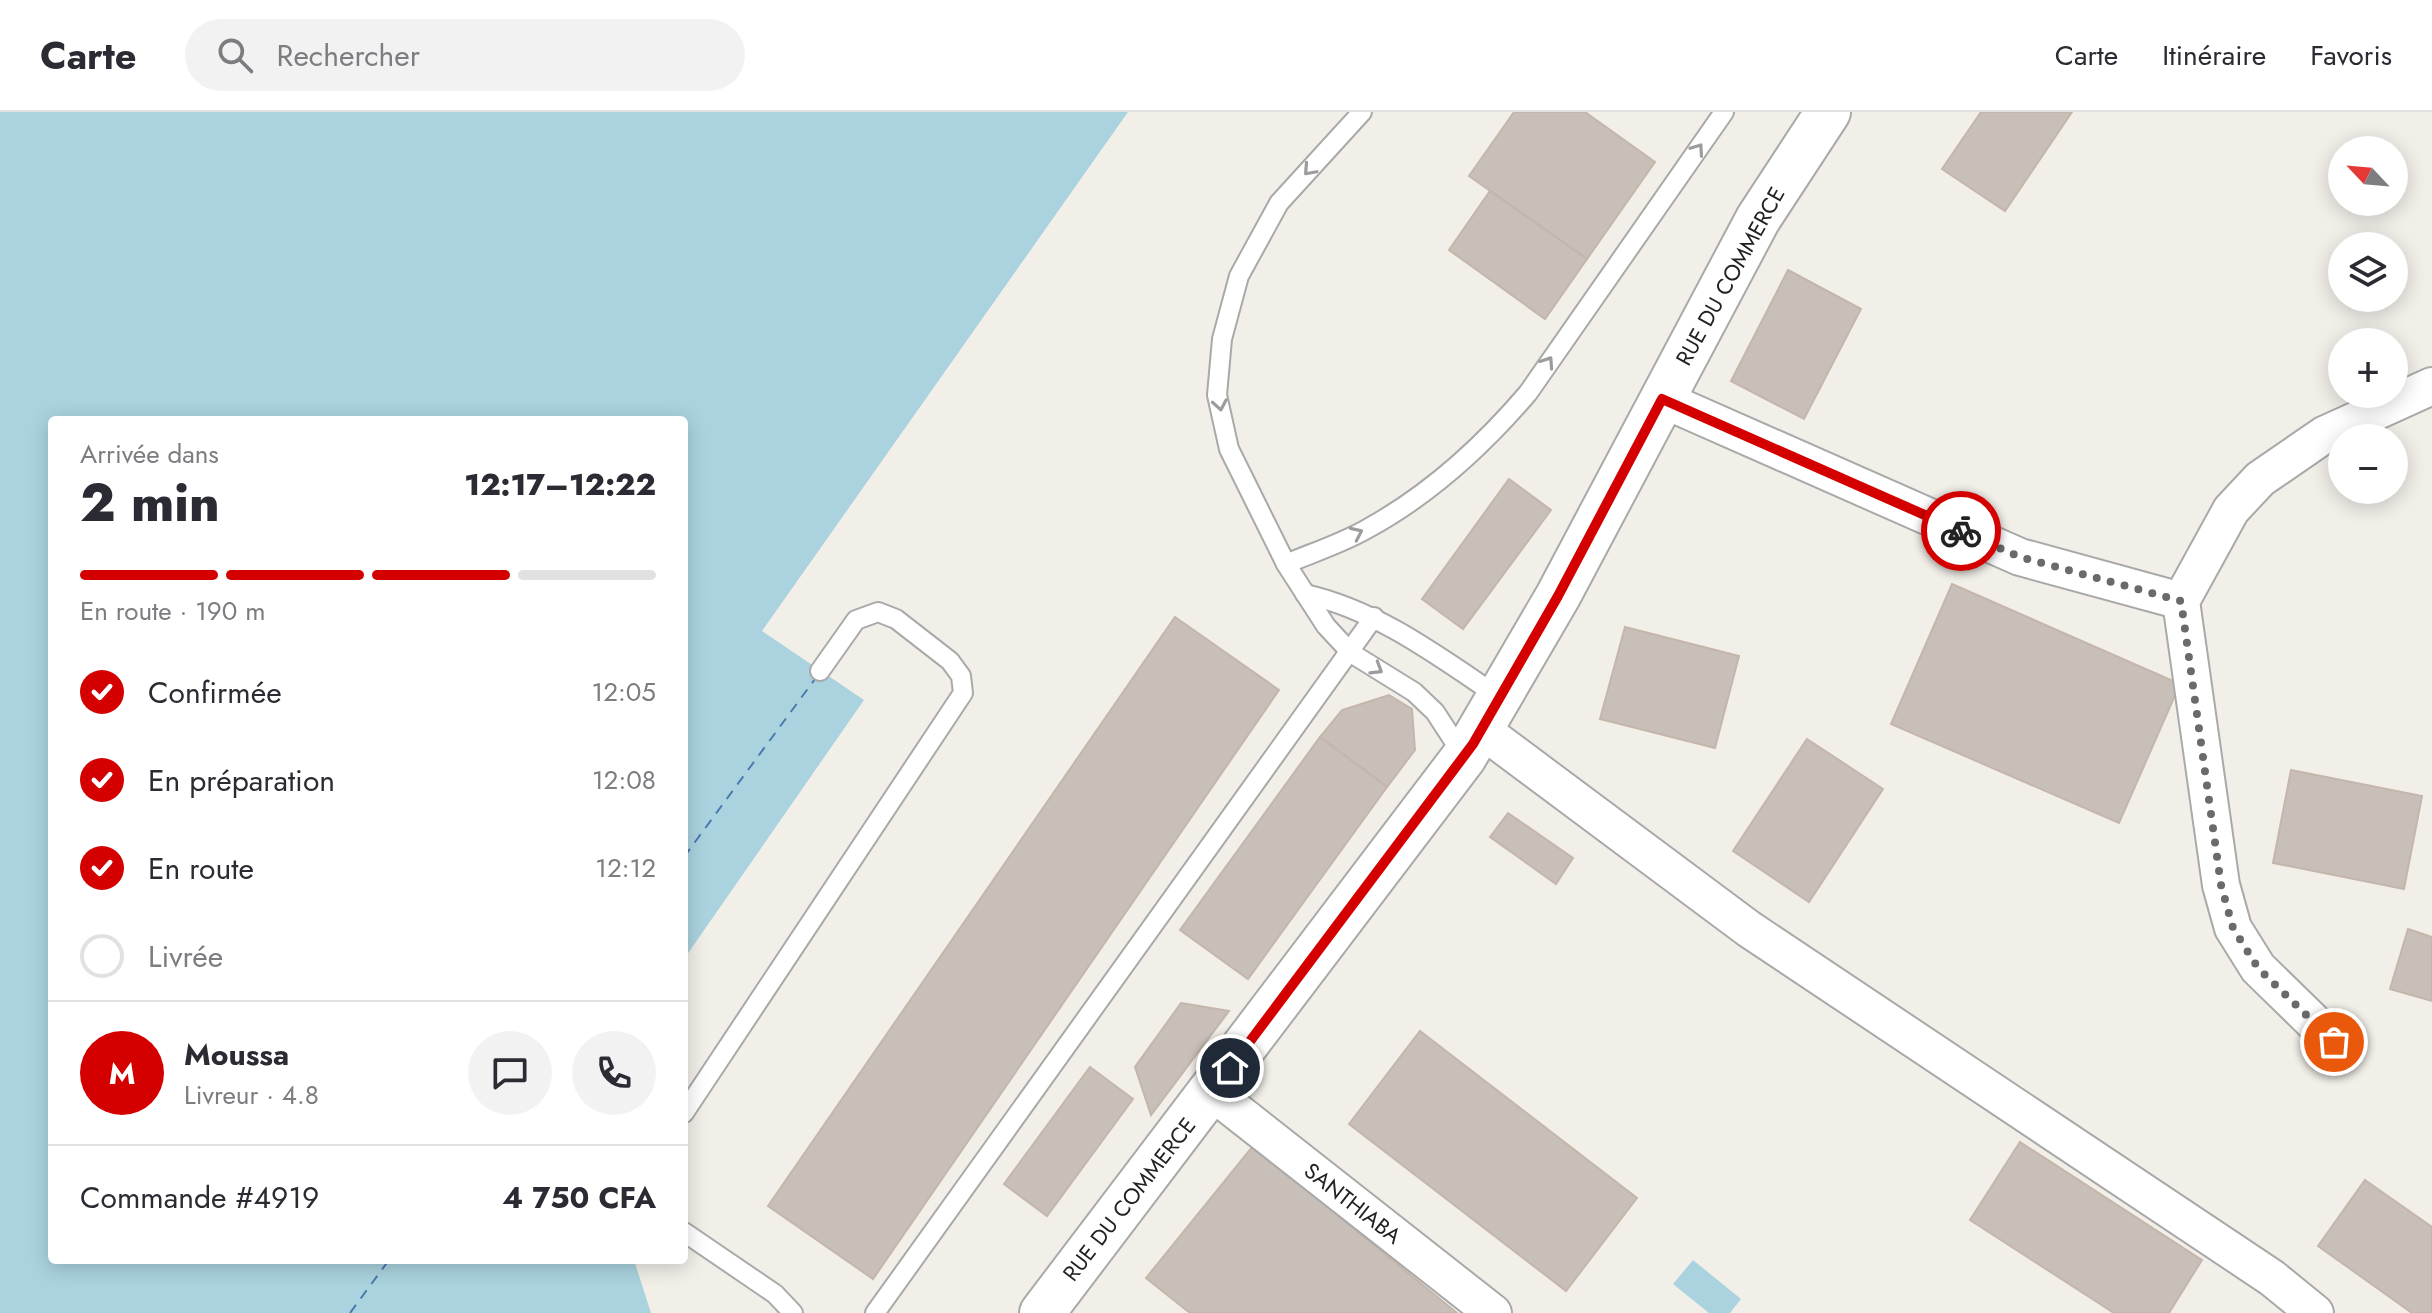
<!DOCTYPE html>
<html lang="fr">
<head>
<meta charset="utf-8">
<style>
	body { margin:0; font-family:Jost,sans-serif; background:#f2f2f3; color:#2b2b33; height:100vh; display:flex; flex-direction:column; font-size:30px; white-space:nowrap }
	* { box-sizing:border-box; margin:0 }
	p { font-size:26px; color:#7c7c81 }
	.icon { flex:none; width:44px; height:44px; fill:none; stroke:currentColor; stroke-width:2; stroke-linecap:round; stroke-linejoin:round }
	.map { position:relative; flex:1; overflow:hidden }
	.side { position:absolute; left:48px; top:304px; width:640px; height:848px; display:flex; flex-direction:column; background:#fff; border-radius:8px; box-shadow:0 4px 20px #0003 }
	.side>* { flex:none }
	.needle { width:52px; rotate:296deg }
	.buttons { position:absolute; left:2328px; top:24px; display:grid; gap:16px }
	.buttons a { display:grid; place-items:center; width:80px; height:80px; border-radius:50%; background:#fff; box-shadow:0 4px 20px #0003; font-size:40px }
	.pin { position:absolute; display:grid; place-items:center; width:68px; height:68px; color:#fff; margin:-34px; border:4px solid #fff; border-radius:50%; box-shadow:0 2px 8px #0007 }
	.courier { position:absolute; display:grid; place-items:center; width:80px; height:80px; margin:-40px; border:6px solid #d40000; border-radius:50%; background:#fff; color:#222; box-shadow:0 2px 10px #0007 }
	.overview em { font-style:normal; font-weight:800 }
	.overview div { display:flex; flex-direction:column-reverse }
	.overview { display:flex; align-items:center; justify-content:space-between; height:136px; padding:0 32px }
	h1 { font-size:52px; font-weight:800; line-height:60px }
	.bar { display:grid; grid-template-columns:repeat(4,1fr); gap:12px 8px; align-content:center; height:96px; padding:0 32px }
	.bar i { height:10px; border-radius:6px; background:#e1e1e2 }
	.bar .selected { background:#d40000 }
	.bar p { grid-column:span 4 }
	.line { display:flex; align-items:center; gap:20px; padding:0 32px; border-top:2px solid #e1e1e2 }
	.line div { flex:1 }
	.round { display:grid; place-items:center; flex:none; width:84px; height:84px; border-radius:42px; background:#f2f2f3 }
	ol { padding:0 32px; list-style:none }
	li { display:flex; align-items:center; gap:24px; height:88px }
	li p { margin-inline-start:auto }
	li .icon { padding:8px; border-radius:50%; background:#d40000; color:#fff; stroke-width:4 }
	li:last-child { color:#7c7c81 }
	li i { width:44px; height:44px; border:4px solid #e1e1e2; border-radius:50% }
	header { display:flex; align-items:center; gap:48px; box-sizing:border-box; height:112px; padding:0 40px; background:#fff; border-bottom:2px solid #e1e1e2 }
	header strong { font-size:38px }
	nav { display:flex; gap:44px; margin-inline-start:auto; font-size:28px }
	.search { width:560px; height:72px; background:#f2f2f3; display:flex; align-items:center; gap:20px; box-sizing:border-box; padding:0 28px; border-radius:44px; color:#7c7c81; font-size:30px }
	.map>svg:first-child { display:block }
	.water { fill:#aad3df }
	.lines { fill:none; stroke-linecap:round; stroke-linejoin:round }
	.ferry { stroke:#4a7aab; stroke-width:2; stroke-dasharray:10 8; stroke-linecap:butt }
	.building { fill:#c7bfb8; stroke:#c4b6ab; stroke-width:2 }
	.service-casing { stroke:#a9a9a9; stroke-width:22 }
	.minor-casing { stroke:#a9a9a9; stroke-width:40 }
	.tertiary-casing { stroke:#a9a9a9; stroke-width:48 }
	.service { stroke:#fff; stroke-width:18 }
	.minor { stroke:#fff; stroke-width:36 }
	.tertiary { stroke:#fff; stroke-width:44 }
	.oneway { stroke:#9c9c9c }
	.done { stroke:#6b6a68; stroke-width:8; stroke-dasharray:0 14.4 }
	.route { stroke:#d40000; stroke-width:10 }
	.labels { text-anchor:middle; stroke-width:7; stroke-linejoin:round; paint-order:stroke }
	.street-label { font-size:22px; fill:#222; stroke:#fff }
</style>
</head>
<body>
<header>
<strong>Carte</strong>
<div class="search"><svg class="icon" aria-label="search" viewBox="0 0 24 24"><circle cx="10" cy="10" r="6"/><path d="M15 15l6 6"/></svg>Rechercher</div>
<nav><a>Carte</a><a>Itinéraire</a><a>Favoris</a></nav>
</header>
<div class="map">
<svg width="2432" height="1201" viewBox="0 0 2432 1201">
	<rect width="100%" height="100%" fill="#f2efe9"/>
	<g class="water">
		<polygon points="0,0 1128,0 762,519 864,588 684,847 684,308 52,308 52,1148 634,1148 651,1201 0,1201"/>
		<polygon points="1693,1148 1741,1187 1730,1201 1709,1201 1673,1172"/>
	</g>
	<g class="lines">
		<g class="ferry">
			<polyline points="684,745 815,567"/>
			<polyline points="350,1201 389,1148"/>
		</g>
	</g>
	<g class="building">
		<polygon points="1514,0 1585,0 1655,50 1587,147 1469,64"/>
		<polygon points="1981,0 2072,0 2005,99 1942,57"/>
		<polygon points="1490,79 1587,147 1545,207 1449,138"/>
		<polygon points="1788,158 1861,197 1804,307 1731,269"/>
		<polygon points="1509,367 1551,398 1463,517 1422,487"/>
		<polygon points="1952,472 2180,572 2119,711 1891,612"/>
		<polygon points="1175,505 1279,578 873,1167 768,1094"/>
		<polygon points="1625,515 1739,544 1715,636 1600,607"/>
		<polygon points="1389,583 1412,597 1415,638 1387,675 1320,625 1342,598"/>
		<polygon points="1320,625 1387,675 1248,867 1180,818"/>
		<polygon points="1807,627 1883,677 1809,790 1733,739"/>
		<polygon points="2291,658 2422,684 2404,777 2273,751"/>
		<polygon points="1508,701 1573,746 1556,772 1490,725"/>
		<polygon points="2408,817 2432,825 2432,889 2390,877"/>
		<polygon points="1181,891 1229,899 1151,1003 1135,955"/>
		<polygon points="1420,919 1637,1086 1566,1179 1349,1012"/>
		<polygon points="1090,955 1133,987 1047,1104 1004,1072"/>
		<polygon points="2020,1030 2202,1148 2169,1201 2114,1201 1970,1108"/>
		<polygon points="1253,1034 1457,1201 1190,1201 1146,1166"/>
		<polygon points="2365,1068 2432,1115 2432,1201 2412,1201 2318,1134"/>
	</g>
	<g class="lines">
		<defs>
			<g id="service">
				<polyline points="1362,0 1279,91 1239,164 1222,227 1217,283 1229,337 1286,452 1326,514 1351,541 1414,580 1435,600 1463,643"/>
				<path d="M1286,452C1312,441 1340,432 1365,418C1428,384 1482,335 1528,281L1724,0"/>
				<path d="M1305,482C1377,498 1438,544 1499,585"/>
				<polyline points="684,1001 963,581 961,564 950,549 896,507 878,500 856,508 820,559"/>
				<polyline points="684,1120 775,1182 793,1201"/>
				<polyline points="875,1201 1374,505"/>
			</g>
			<g id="minor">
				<polyline points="1662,287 2020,445 2181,489"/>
				<polyline points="1482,618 1749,817 2272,1166 2315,1201"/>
				<polyline points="2334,930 2258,856 2233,816 2221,773 2181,489 2231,398 2260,367 2324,323 2432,274"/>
				<polyline points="1212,980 1493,1201"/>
			</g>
			<polyline id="tertiary" points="1042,1201 1464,645 1558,484 1758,107 1828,0"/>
		</defs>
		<use href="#service" class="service-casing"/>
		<use href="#minor" class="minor-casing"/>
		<use href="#tertiary" class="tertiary-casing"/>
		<use href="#service" class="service"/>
		<use href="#minor" class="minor"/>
		<use href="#tertiary" class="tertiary"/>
	</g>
	<defs><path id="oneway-chevron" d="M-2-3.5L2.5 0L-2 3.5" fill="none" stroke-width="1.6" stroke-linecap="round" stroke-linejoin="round" transform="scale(2)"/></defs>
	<g class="oneway">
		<use href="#oneway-chevron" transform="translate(1698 37) rotate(-55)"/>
		<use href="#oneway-chevron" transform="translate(1309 58) rotate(132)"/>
		<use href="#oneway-chevron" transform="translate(1548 250) rotate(-56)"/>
		<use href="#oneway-chevron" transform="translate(1220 293) rotate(80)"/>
		<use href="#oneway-chevron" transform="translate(1357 421) rotate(-25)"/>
		<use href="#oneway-chevron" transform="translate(1377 557) rotate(32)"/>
	</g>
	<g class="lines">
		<polyline class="done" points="1961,419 2020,445 2181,489 2221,773 2233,816 2258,856 2334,930"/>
		<polyline class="route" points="1230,956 1473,632 1558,484 1662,287 1961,419"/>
	</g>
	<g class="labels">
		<g class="street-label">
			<text transform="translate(1730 164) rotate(-61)" y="8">RUE DU COMMERCE</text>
			<text transform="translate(1129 1087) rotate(-52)" y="8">RUE DU COMMERCE</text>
			<text transform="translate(1353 1091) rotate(38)" y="8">SANTHIABA</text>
		</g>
	</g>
</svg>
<div class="buttons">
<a><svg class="needle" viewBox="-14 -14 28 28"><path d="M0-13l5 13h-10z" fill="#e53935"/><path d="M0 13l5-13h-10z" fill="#7c7c81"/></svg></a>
<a><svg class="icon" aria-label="layers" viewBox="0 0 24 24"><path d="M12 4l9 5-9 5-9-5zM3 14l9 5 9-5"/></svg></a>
<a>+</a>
<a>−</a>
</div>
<div class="pin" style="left:2334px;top:930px;background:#ea580c"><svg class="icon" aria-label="bag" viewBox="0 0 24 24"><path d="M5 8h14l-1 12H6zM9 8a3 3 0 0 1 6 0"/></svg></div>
<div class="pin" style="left:1230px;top:956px;background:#1f2937"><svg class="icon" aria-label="home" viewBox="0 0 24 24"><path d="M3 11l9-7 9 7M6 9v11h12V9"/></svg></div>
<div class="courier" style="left:1961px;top:419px"><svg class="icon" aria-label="bike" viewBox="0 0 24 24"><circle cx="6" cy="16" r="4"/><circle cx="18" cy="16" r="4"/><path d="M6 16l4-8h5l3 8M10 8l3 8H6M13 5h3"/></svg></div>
<section class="side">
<div class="overview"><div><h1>2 min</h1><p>Arrivée dans</p></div><em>12:17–12:22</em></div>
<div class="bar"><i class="selected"></i><i class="selected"></i><i class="selected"></i><i></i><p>En route · 190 m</p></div>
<ol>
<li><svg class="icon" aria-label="check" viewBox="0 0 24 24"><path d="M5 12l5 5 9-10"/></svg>Confirmée<p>12:05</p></li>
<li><svg class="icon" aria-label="check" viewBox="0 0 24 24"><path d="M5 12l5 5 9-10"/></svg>En préparation<p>12:08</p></li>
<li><svg class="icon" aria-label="check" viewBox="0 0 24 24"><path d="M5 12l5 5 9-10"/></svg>En route<p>12:12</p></li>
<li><i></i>Livrée</li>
</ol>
<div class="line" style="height:144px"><b class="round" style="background:#d40000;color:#fff">M</b><div><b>Moussa</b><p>Livreur · 4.8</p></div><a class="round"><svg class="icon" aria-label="chat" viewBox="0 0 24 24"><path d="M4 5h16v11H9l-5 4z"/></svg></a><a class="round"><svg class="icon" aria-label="phone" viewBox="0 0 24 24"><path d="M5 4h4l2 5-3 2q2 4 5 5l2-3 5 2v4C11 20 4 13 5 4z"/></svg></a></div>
<div class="line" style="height:104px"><div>Commande #4919</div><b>4 750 CFA</b></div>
</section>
</div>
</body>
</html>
